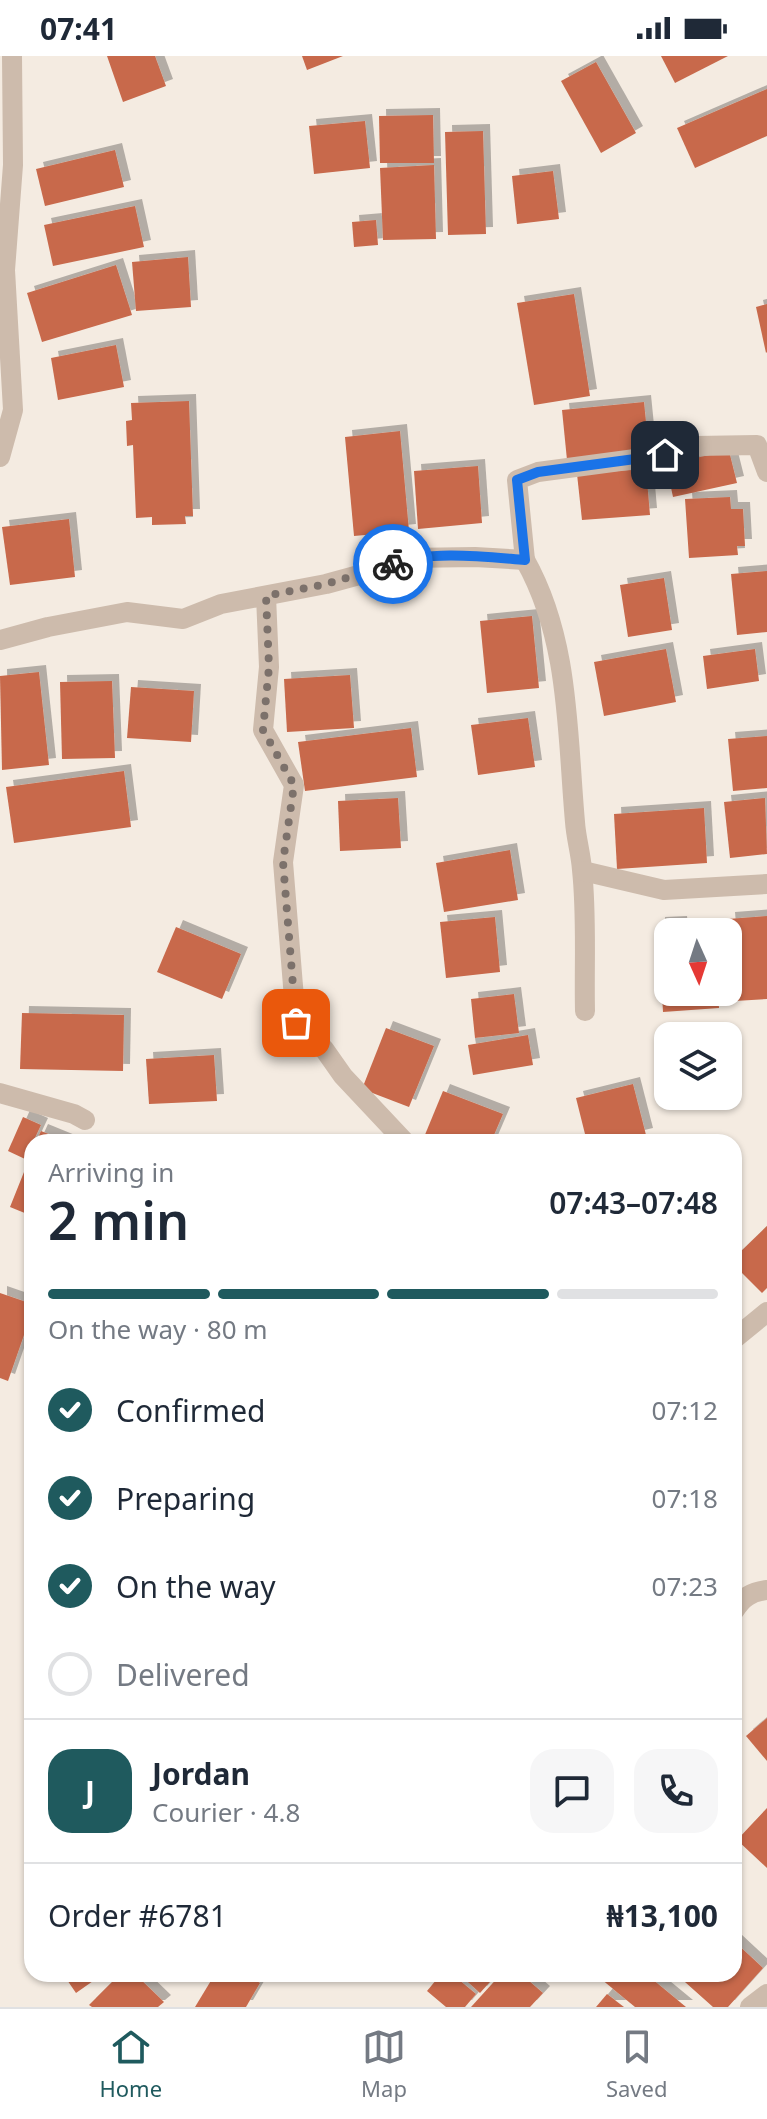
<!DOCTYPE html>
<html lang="en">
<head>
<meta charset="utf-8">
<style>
	body { margin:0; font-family:"Noto Sans",sans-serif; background:#f6f6f7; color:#1f2937; height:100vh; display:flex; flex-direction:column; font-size:30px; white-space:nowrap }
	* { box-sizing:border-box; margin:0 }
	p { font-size:26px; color:#747a83 }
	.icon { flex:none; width:44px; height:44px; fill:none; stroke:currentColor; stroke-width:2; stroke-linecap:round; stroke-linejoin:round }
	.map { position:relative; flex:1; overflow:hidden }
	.sheet { position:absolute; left:24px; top:1078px; width:718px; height:848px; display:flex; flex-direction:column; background:#fff; border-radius:24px; box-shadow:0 2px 6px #0004 }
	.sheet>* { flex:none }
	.needle { width:52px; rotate:177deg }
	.buttons { position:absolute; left:654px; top:862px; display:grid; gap:16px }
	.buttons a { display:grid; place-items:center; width:88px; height:88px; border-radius:16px; background:#fff; box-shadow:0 2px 6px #0004; font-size:40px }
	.pin { position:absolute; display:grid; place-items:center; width:68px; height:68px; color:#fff; margin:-34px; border-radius:16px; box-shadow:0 4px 12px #0006 }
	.courier { position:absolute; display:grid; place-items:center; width:80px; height:80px; margin:-40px; border:6px solid #1a73e8; border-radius:50%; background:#fff; color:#222; box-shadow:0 2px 10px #0007 }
	.headline em { font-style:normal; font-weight:600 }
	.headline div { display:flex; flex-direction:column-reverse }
	.headline { display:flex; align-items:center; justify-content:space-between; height:136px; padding:0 24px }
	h1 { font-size:52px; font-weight:600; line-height:60px }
	.bar { display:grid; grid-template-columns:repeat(4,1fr); gap:12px 8px; align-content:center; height:96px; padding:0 24px }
	.bar i { height:10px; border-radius:6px; background:#e0e1e3 }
	.bar .on { background:#1f5a5e }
	.bar p { grid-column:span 4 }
	.line { display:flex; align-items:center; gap:20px; padding:0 24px; border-top:2px solid #e0e1e3 }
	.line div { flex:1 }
	.round { display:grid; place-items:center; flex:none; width:84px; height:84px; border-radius:24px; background:#f6f6f7 }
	ol { padding:0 24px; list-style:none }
	li { display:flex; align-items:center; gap:24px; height:88px }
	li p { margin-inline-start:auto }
	li .icon { padding:8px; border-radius:50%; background:#1f5a5e; color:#fff; stroke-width:4 }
	li:last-child { color:#747a83 }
	li i { width:44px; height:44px; border:4px solid #e0e1e3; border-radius:50% }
	.status { display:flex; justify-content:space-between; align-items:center; height:56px; padding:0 40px; background:#fff; direction:ltr }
	.status svg { height:22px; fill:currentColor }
	.menu { display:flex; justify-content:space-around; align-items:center; height:112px; border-top:2px solid #e0e1e3; background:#fff; font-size:22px; color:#747a83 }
	.menu a { display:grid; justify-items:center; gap:4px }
	.menu .on { color:#1f5a5e }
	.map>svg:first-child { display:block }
	.building { fill:#c8694b; filter:url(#shadow) }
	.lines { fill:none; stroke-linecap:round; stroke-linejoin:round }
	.minor { stroke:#cdbbac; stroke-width:20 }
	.done { stroke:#7c716b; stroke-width:8; stroke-dasharray:0 14.4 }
	.route { stroke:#1a73e8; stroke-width:10 }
</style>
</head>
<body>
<div class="status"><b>07:41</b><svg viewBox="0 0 49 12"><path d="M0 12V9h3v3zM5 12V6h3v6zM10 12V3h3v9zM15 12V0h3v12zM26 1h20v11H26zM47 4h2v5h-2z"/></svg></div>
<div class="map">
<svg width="767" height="1951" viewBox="0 0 767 1951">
	<defs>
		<filter id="shadow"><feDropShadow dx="7" dy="-7" stdDeviation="0" flood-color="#0004"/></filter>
	</defs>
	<rect width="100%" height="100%" fill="#f4ebe1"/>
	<g class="building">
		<polygon points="107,0 155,0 166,30 123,46"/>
		<polygon points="302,0 343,0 307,14"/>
		<polygon points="661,0 728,0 675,27"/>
		<polygon points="596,6 636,77 601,97 561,25"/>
		<polygon points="767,33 767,80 695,112 677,72"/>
		<polygon points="433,59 434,107 380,107 379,60"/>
		<polygon points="365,65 370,112 314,118 309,70"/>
		<polygon points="483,75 486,178 448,179 445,76"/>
		<polygon points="115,94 124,131 45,150 36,113"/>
		<polygon points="434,109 436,183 383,184 380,112"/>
		<polygon points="553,115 559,163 517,168 512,120"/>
		<polygon points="135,150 144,191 53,210 44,169"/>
		<polygon points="376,164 378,189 354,191 352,166"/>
		<polygon points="188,201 191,251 136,255 132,206"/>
		<polygon points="116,209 132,259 42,286 27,237"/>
		<polygon points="574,238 590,340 534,349 517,247"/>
		<polygon points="767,248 767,296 766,297 756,251"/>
		<polygon points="116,289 124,331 58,344 51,302"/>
		<polygon points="189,345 193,460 185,460 186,468 152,469 152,461 136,462 133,389 127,390 126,365 132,364 131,347"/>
		<polygon points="644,346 649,396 567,404 562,354"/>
		<polygon points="400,375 409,475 354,480 345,381"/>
		<polygon points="729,395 737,427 673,441 666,408"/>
		<polygon points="478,410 482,467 418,473 414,415"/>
		<polygon points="646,413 650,459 582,464 577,418"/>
		<polygon points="730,441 731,453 743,453 745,490 737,490 738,499 689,502 685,443"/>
		<polygon points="69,463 75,521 10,529 2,471"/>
		<polygon points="767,515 767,576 737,579 731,518"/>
		<polygon points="664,522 672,574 628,581 620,529"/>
		<polygon points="532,560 539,632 487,637 480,565"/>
		<polygon points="666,593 676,646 604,660 594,606"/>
		<polygon points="755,593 759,625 707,633 703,600"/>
		<polygon points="39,616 49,709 2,714 0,620"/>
		<polygon points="350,619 354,672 287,676 284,623"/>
		<polygon points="112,625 115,702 62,703 60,626"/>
		<polygon points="131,631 194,635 191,686 127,682"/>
		<polygon points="528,662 535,711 478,719 471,669"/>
		<polygon points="411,672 417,721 305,735 298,686"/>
		<polygon points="767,680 767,732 733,735 728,683"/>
		<polygon points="124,715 131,771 14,787 6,731"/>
		<polygon points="398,742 401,792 340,795 338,745"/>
		<polygon points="765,742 767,798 730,802 724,746"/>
		<polygon points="704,752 707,807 617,813 614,758"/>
		<polygon points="510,794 518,844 444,856 436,807"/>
		<polygon points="767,860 767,943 735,945 728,863"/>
		<polygon points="495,861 500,916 446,922 440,866"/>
		<polygon points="680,867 681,876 668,876 668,936 718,936 719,952 663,956 658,868"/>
		<polygon points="176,871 241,898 222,943 157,916"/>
		<polygon points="514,938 519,977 475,982 471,943"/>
		<polygon points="22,957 124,959 123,1015 20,1013"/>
		<polygon points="386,972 434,990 409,1051 362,1033"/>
		<polygon points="528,979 533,1009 473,1019 468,989"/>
		<polygon points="214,999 217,1045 149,1048 146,1003"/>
		<polygon points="633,1028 646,1079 616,1086 587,1086 576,1042"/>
		<polygon points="443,1035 503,1058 491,1086 422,1086"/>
		<polygon points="23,1061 41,1069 25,1103 8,1095"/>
		<polygon points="41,1075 68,1086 36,1086"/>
		<polygon points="32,1096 32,1160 10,1151"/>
		<polygon points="767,1170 767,1232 762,1237 734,1209 734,1202"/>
		<polygon points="0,1237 32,1248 32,1256 8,1325 0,1322"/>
		<polygon points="767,1662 767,1705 746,1680"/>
		<polygon points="767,1752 767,1812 737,1784"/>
		<polygon points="734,1885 763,1912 728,1951 713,1951 676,1918 734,1918"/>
		<polygon points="63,1918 103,1918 76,1937"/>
		<polygon points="120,1918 135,1918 164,1946 158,1951 92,1951 89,1949"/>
		<polygon points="215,1918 246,1918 260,1927 246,1951 195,1951"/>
		<polygon points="441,1918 452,1918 476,1938 465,1951 446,1951 427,1935"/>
		<polygon points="459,1918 497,1918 480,1937"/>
		<polygon points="501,1918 521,1918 543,1937 530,1951 471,1951"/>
		<polygon points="595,1918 646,1918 686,1951 635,1951"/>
		<polygon points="607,1938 624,1951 596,1951"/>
	</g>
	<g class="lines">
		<g class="minor">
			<polyline points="0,401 13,354 5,214 13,109 12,0"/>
			<path d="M525,504C570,584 567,677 575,766C576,782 581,798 582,814C587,860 584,908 585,955"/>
			<polyline points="266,540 269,611 263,674 294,729 283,806 296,967 324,993 343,1020 405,1086"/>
			<polyline points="0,584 48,571 127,556 183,563 221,548 326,528 370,516 408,502 475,501 525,504 517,424 538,416 665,399 696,390 757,389 767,416"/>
			<polyline points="583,815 664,834 767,828"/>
			<polyline points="0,1037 74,1058 85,1064"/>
			<polyline points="734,1283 767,1256"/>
			<path d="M734,1555C743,1541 751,1536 767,1534"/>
			<polyline points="750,1951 767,1938"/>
		</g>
	</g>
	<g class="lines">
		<polyline class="done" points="296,967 283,806 294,729 263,674 269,611 266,540 326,528 393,508"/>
		<path class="route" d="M393,508C430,494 486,501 525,504L517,424L538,416L665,399"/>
	</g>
</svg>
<div class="buttons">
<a><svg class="needle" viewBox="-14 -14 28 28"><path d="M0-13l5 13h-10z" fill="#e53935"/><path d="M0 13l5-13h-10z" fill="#747a83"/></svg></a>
<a><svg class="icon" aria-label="layers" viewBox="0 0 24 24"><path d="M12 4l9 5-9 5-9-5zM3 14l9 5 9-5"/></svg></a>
</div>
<div class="pin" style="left:296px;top:967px;background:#ea580c"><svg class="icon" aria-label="bag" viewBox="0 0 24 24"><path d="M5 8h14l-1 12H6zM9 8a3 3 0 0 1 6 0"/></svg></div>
<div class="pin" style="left:665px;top:399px;background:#1f2937"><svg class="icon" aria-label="home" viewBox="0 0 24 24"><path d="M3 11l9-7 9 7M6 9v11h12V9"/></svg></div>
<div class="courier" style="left:393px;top:508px"><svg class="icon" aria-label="bike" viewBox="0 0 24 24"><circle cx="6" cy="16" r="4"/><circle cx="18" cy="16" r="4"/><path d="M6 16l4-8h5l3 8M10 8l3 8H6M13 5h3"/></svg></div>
<section class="sheet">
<div class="headline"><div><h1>2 min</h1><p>Arriving in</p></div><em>07:43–07:48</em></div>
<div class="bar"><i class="on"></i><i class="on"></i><i class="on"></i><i></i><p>On the way · 80 m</p></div>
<ol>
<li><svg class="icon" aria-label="check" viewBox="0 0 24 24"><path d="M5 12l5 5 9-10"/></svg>Confirmed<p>07:12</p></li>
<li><svg class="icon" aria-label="check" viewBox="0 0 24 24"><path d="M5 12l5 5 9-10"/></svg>Preparing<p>07:18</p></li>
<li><svg class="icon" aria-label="check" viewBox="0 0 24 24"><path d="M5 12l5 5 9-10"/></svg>On the way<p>07:23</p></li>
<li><i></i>Delivered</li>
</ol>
<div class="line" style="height:144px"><b class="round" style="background:#1f5a5e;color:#fff">J</b><div><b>Jordan</b><p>Courier · 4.8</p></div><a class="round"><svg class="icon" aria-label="chat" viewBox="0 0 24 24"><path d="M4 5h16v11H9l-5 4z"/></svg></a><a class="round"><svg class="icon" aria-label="phone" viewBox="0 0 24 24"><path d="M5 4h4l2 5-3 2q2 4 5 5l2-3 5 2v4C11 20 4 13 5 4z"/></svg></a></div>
<div class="line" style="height:104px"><div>Order #6781</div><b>₦13,100</b></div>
</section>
</div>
<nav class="menu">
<a class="on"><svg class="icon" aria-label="home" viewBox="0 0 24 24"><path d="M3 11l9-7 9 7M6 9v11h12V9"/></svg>Home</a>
<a><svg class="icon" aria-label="map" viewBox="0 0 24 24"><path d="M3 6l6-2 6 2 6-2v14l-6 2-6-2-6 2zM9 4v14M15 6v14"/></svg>Map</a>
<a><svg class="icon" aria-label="saved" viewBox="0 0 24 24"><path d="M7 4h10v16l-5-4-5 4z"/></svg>Saved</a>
</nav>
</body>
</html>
